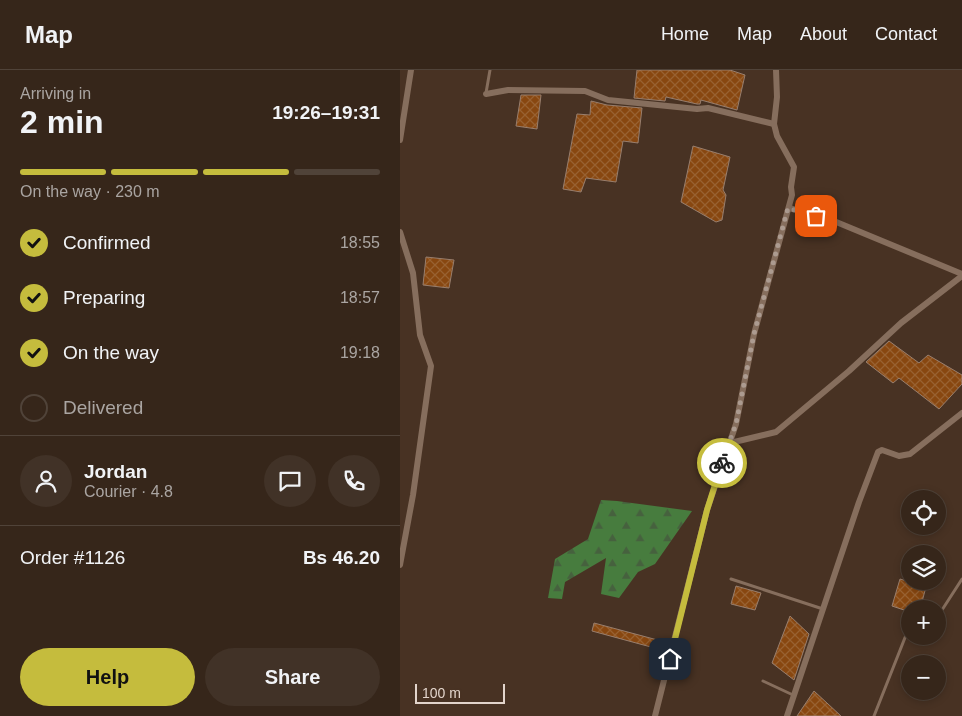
<!DOCTYPE html>
<html lang="en">
<head>
<meta charset="utf-8">
<style>
	body { margin:0; font-family:Helvetica,sans-serif; background:#413227; color:#f1f3f6; height:100vh; display:flex; flex-direction:column; font-size:19px; white-space:nowrap }
	* { box-sizing:border-box; margin:0 }
	p { font-size:16px; color:#aaa5a2 }
	.icon { flex:none; width:28px; height:28px; fill:none; stroke:currentColor; stroke-width:2; stroke-linecap:round; stroke-linejoin:round }
	.map { position:relative; flex:1; overflow:hidden }
	.side { display:flex; flex-direction:column; background:#36261a; width:400px }
	.side>* { flex:none }
	.tools { position:absolute; left:501px; top:420px; display:grid; gap:10px }
	.tools a { display:grid; place-items:center; width:45px; height:45px; border-radius:50%; background:#36261a; box-shadow:0 2px 8px #0003,0 0 0 1px #504339; font-size:25px }
	.scale { position:absolute; left:15px; bottom:12px; width:90px; box-sizing:border-box; padding-left:5px; border:2px solid #e2d4cb; border-top:0; font-size:14px; line-height:18px; white-space:nowrap; color:#e2d4cb; -webkit-text-stroke:4px #483223; paint-order:stroke }
	.pin { position:absolute; display:grid; place-items:center; width:42px; height:42px; color:#fff; margin:-21px; border-radius:10px; box-shadow:0 2px 8px #0006 }
	.courier { position:absolute; display:grid; place-items:center; width:50px; height:50px; margin:-25px; border:4px solid #c5bc3d; border-radius:50%; background:#fff; color:#222; box-shadow:0 1px 6px #0007 }
	.summary em { font-style:normal; font-weight:700 }
	.summary div { display:flex; flex-direction:column-reverse }
	.summary { display:flex; align-items:center; justify-content:space-between; height:85px; padding:0 20px }
	h1 { font-size:32px; font-weight:700; line-height:38px }
	.bar { display:grid; grid-template-columns:repeat(4,1fr); gap:8px 5px; align-content:center; height:60px; padding:0 20px }
	.bar i { height:6px; border-radius:4px; background:#504339 }
	.bar .active { background:#c5bc3d }
	.bar p { grid-column:span 4 }
	.line { display:flex; align-items:center; gap:12px; padding:0 20px; border-top:1px solid #504339 }
	.line div { flex:1 }
	.round { display:grid; place-items:center; flex:none; width:52px; height:52px; border-radius:26px; background:#413227 }
	ol { padding:0 20px; list-style:none }
	li { display:flex; align-items:center; gap:15px; height:55px }
	li p { margin-inline-start:auto }
	li .icon { padding:5px; border-radius:50%; background:#c5bc3d; color:#111; stroke-width:4 }
	li:last-child { color:#aaa5a2 }
	li i { width:28px; height:28px; border:2px solid #504339; border-radius:50% }
	.button { display:flex; gap:10px; margin-top:auto; padding:10px 20px }
	.button a { flex:1; height:58px; border-radius:30px; background:#c5bc3d; color:#111; font-size:20px; font-weight:700; line-height:58px; text-align:center }
	.button a+a { background:#413227; color:#f1f3f6 }
	header { display:flex; align-items:center; gap:30px; box-sizing:border-box; height:70px; padding:0 25px; background:#36261a; border-bottom:1px solid #504339 }
	header strong { font-size:24px }
	nav { display:flex; gap:28px; margin-inline-start:auto; font-size:18px }
	main { display:flex; flex:1; min-height:0 }
	.map>svg:first-child { display:block }
	.forest { fill:url(#forest-firs) }
	.building { fill:url(#building-cross-hatch); stroke:#987e6d }
	.lines { fill:none; stroke-linecap:round; stroke-linejoin:round }
	.service { stroke:#866e5d; stroke-width:3 }
	.minor { stroke:#866e5d; stroke-width:6 }
	.done { stroke:#ac9b90; stroke-width:5; stroke-dasharray:0 9 }
	.route { stroke:#c5bc3d; stroke-width:6 }
</style>
</head>
<body>
<header>
<strong>Map</strong>
<nav><a>Home</a><a>Map</a><a>About</a><a>Contact</a></nav>
</header>
<main>
<section class="side">
<div class="summary"><div><h1>2 min</h1><p>Arriving in</p></div><em>19:26–19:31</em></div>
<div class="bar"><i class="active"></i><i class="active"></i><i class="active"></i><i></i><p>On the way · 230 m</p></div>
<ol>
<li><svg class="icon" aria-label="check" viewBox="0 0 24 24"><path d="M5 12l5 5 9-10"/></svg>Confirmed<p>18:55</p></li>
<li><svg class="icon" aria-label="check" viewBox="0 0 24 24"><path d="M5 12l5 5 9-10"/></svg>Preparing<p>18:57</p></li>
<li><svg class="icon" aria-label="check" viewBox="0 0 24 24"><path d="M5 12l5 5 9-10"/></svg>On the way<p>19:18</p></li>
<li><i></i>Delivered</li>
</ol>
<div class="line" style="height:90px"><a class="round"><svg class="icon" aria-label="person" viewBox="0 0 24 24"><circle cx="12" cy="8" r="4"/><path d="M4 21q1-7 8-7t8 7"/></svg></a><div><b>Jordan</b><p>Courier · 4.8</p></div><a class="round"><svg class="icon" aria-label="chat" viewBox="0 0 24 24"><path d="M4 5h16v11H9l-5 4z"/></svg></a><a class="round"><svg class="icon" aria-label="phone" viewBox="0 0 24 24"><path d="M5 4h4l2 5-3 2q2 4 5 5l2-3 5 2v4C11 20 4 13 5 4z"/></svg></a></div>
<div class="line" style="height:65px"><div>Order #1126</div><b>Bs 46.20</b></div>
<div class="button"><a>Help</a><a>Share</a></div>
</section>
<div class="map">
<svg width="562" height="646" viewBox="0 0 562 646">
	<defs>
		<pattern id="forest-firs" width="22" height="20" patternUnits="userSpaceOnUse" patternTransform="scale(1.25)"><rect width="22" height="20" fill="#477c3e"/><path d="M5 1l3.5 6h-7zM16 11l3.5 6h-7z" fill="#46613e"/></pattern>
		<pattern id="building-cross-hatch" width="8" height="8" patternUnits="userSpaceOnUse" patternTransform="scale(1.25)"><rect width="8" height="8" fill="#884710"/><path d="M0 0l8 8M0 8l8-8" fill="none" stroke="#986131"/></pattern>
	</defs>
	<rect width="100%" height="100%" fill="#483223"/>
	<polygon class="forest" points="201,430 217,431 292,441 255,494 238,502 219,528 201,524 206,488 165,512 162,529 148,528 155,489 188,469"/>
	<g class="building">
		<polygon points="237,0 330,0 345,5 337,40 301,30 300,34 297,34 266,27 265,31 234,28"/>
		<polygon points="121,25 141,25 137,59 116,56"/>
		<polygon points="191,31 207,35 242,38 238,73 223,71 216,112 186,108 181,122 163,119 177,44 190,45"/>
		<polygon points="293,76 330,87 323,120 326,125 322,150 316,152 281,132"/>
		<polygon points="26,187 54,190 49,218 23,215"/>
		<polygon points="489,271 519,293 528,285 562,305 562,314 539,339 499,308 493,313 466,292"/>
		<polygon points="516,477 530,484 512,484"/>
		<polygon points="500,509 526,517 520,539 510,539 510,542 492,536"/>
		<polygon points="336,516 361,523 355,540 331,534"/>
		<polygon points="390,546 409,564 394,610 372,593"/>
		<polygon points="194,553 265,572 262,580 192,561"/>
		<polygon points="414,621 441,646 397,646"/>
	</g>
	<g class="lines">
		<g class="service">
			<polyline points="86,23 90,0"/>
			<polyline points="331,509 423,539"/>
			<polyline points="538,542 542,540 562,509"/>
			<polyline points="363,611 393,625"/>
			<polyline points="474,646 510,555"/>
		</g>
		<g class="minor">
			<polyline points="86,24 108,20 185,21 208,30 297,39 308,38 374,54"/>
			<polyline points="0,70 11,0"/>
			<polyline points="389,138 429,149 562,204"/>
			<polyline points="0,162 13,203 20,265 31,296 13,425 0,495"/>
			<polyline points="330,373 376,362 449,301 501,253 562,206"/>
			<polyline points="255,646 307,440 336,354 354,264 392,125 391,117 394,97 377,66 374,54 377,27 376,0"/>
			<polyline points="387,646 459,432 478,382 482,380 499,386 510,384 562,343"/>
		</g>
	</g>
	<g class="lines">
		<polyline class="done" points="322,393 336,354 354,264 388,138 416,146"/>
		<polyline class="route" points="270,589 307,440 322,393"/>
	</g>
</svg>
<div class="tools">
<a><svg class="icon" aria-label="locate" viewBox="0 0 24 24"><circle cx="12" cy="12" r="6"/><path d="M12 2v4M12 18v4M2 12h4M18 12h4"/></svg></a>
<a><svg class="icon" aria-label="layers" viewBox="0 0 24 24"><path d="M12 4l9 5-9 5-9-5zM3 14l9 5 9-5"/></svg></a>
<a>+</a>
<a>−</a>
</div>
<div class="scale">100 m</div>
<div class="pin" style="left:416px;top:146px;background:#ea580c"><svg class="icon" aria-label="bag" viewBox="0 0 24 24"><path d="M5 8h14l-1 12H6zM9 8a3 3 0 0 1 6 0"/></svg></div>
<div class="pin" style="left:270px;top:589px;background:#1f2937"><svg class="icon" aria-label="home" viewBox="0 0 24 24"><path d="M3 11l9-7 9 7M6 9v11h12V9"/></svg></div>
<div class="courier" style="left:322px;top:393px"><svg class="icon" aria-label="bike" viewBox="0 0 24 24"><circle cx="6" cy="16" r="4"/><circle cx="18" cy="16" r="4"/><path d="M6 16l4-8h5l3 8M10 8l3 8H6M13 5h3"/></svg></div>
</div>
</main>
</body>
</html>
